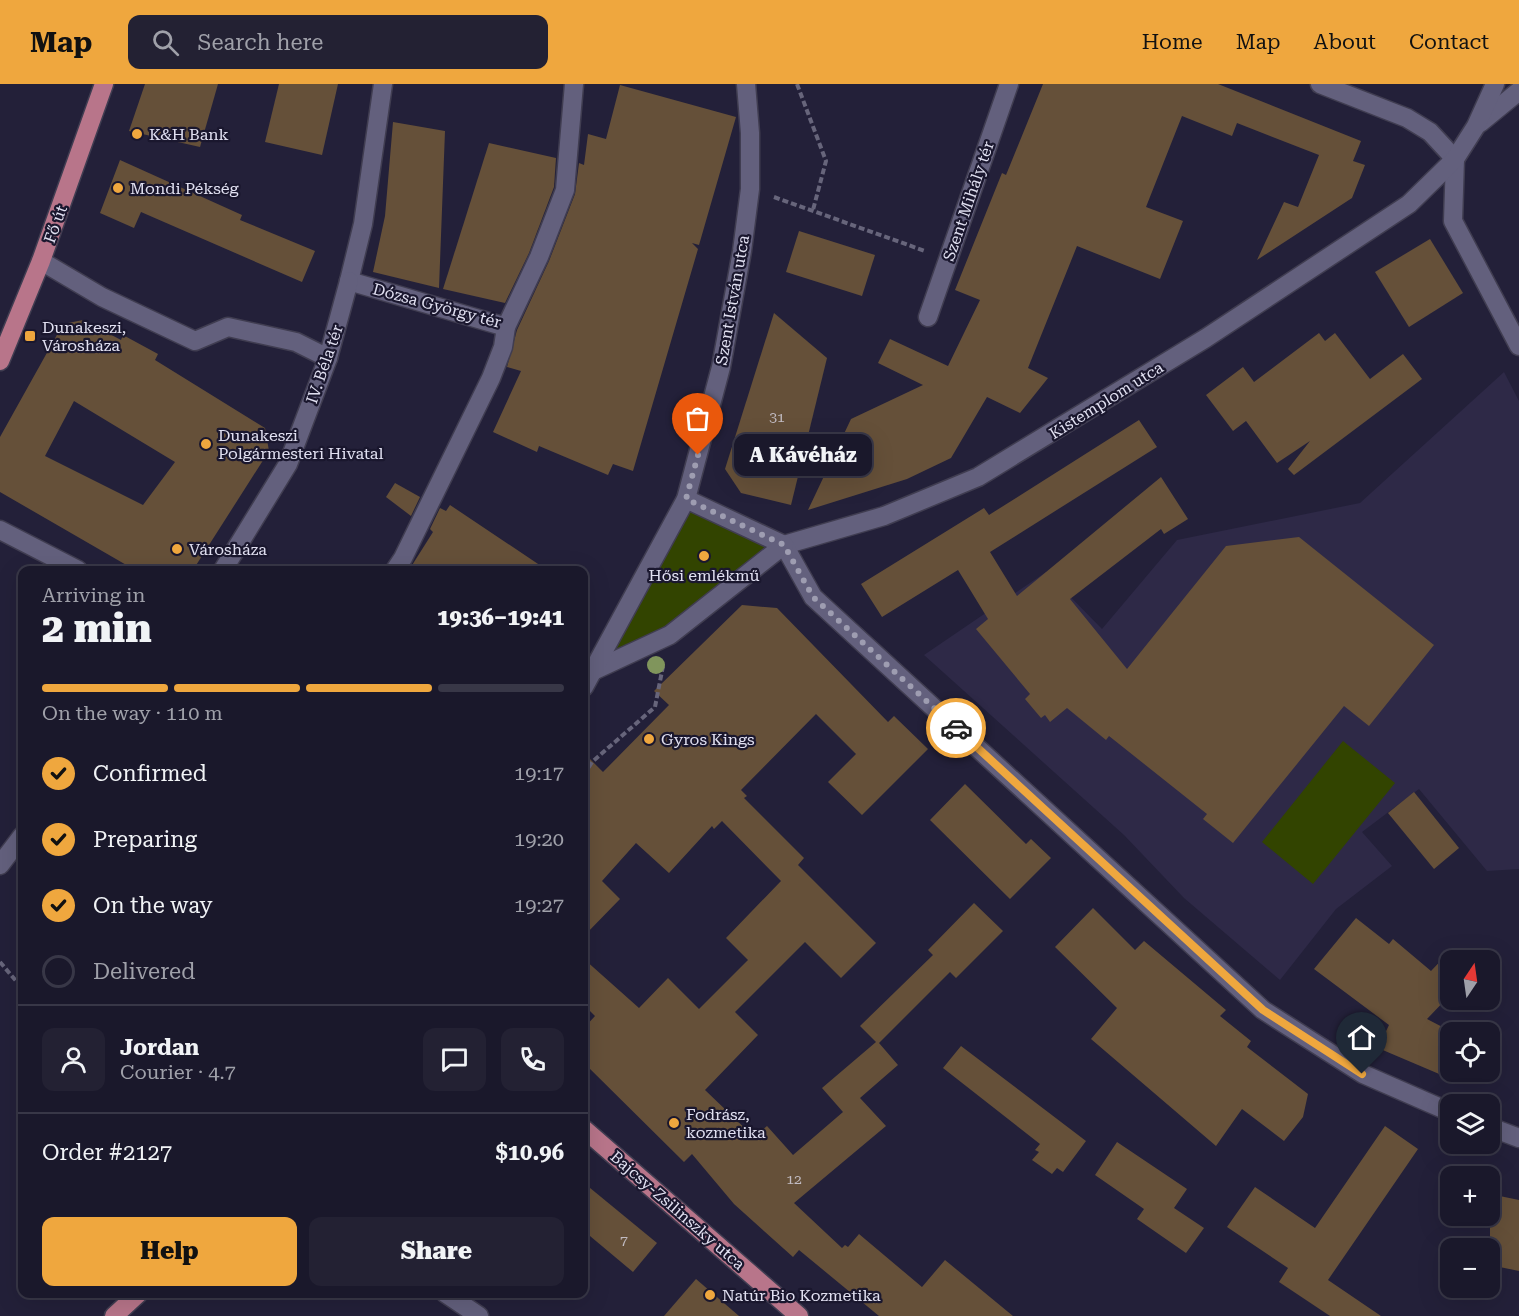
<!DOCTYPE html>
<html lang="en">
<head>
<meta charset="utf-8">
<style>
	body { margin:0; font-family:"Roboto Serif",serif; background:#232133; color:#f1f3f6; height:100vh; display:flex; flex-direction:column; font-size:22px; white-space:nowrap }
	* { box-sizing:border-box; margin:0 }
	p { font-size:20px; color:#9fa0a9 }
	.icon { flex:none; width:33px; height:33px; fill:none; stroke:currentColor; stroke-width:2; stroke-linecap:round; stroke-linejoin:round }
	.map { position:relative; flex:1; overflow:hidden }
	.sheet { position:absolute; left:18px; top:482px; width:570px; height:732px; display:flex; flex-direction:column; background:#1a182b; border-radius:12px; box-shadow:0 6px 24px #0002,0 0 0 2px #383747 }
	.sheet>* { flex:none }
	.needle { width:39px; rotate:13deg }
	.tools { position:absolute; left:1440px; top:866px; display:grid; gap:12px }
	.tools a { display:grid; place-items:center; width:60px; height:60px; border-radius:12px; background:#1a182b; box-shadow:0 6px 24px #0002,0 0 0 2px #383747; font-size:30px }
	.pin { position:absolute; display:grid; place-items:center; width:51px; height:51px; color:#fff; margin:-62px -26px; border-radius:50% 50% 50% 0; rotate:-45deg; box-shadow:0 0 6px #0007 }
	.pin .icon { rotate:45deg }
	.courier { position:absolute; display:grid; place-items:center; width:60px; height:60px; margin:-30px; border:4px solid #efa73e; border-radius:50%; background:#fff; color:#222; box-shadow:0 2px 8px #0007 }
	.bubble { position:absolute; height:42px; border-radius:12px; background:#1a182b; box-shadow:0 6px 24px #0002,0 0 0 2px #383747; font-size:20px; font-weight:800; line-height:42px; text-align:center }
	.summary em { font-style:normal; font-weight:800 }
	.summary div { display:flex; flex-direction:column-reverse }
	.summary { display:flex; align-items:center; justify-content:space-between; height:102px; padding:0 24px }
	h1 { font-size:39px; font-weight:800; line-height:45px }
	.bar { display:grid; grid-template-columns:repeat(4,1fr); gap:9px 6px; align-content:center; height:72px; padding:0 24px }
	.bar i { height:8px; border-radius:4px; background:#383747 }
	.bar .current { background:#efa73e }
	.bar p { grid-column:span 4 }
	.line { display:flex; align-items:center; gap:15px; padding:0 24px; border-top:2px solid #383747 }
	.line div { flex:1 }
	.round { display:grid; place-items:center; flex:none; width:63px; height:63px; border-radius:12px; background:#232133 }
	ol { padding:0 24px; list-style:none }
	li { display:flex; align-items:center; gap:18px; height:66px }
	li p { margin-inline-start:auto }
	li .icon { padding:6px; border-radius:50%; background:#efa73e; color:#111; stroke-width:4 }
	li:last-child { color:#9fa0a9 }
	li i { width:33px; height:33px; border:3px solid #383747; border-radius:50% }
	.primary-button { display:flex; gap:12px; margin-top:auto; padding:12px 24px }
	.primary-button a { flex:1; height:69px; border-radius:12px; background:#efa73e; color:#111; font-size:24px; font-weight:800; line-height:69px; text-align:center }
	.primary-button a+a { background:#232133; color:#f1f3f6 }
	header { display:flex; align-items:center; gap:36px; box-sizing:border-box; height:84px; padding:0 30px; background:#efa73e; color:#111 }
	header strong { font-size:28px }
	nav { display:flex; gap:33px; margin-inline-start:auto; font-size:21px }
	.search { width:420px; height:54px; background:#232133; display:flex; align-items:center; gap:15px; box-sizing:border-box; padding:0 21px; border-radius:12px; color:#9fa0a9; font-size:22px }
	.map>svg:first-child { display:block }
	.built { fill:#2e2947 }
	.green { fill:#324400 }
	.building { fill:#655039; fill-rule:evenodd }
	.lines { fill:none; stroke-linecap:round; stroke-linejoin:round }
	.minor-casing { stroke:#403d51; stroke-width:21 }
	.major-casing { stroke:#403d51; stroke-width:21 }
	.path { stroke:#67657b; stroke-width:4; stroke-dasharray:6 3; stroke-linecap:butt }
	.minor { stroke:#63607d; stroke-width:18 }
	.major { stroke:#b8758a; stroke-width:18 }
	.tree { fill:#80955c }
	.done { stroke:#9e9db1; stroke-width:6; stroke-dasharray:0 10.8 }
	.route { stroke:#efa73e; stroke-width:8 }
	.poi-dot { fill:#efa73e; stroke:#1a172e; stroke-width:2 }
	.labels { text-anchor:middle; stroke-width:4.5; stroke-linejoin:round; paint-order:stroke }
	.number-label { font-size:14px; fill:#c2bcc3 }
	.poi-label { font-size:16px; fill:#e1e0f1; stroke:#1a172e; text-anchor:start }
	.street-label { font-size:16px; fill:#e1e0f1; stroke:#1a172e }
</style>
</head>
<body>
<header>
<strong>Map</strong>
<div class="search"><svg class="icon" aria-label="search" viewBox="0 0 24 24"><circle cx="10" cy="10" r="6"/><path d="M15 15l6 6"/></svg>Search here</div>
<nav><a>Home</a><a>Map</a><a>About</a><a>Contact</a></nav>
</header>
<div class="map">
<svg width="1519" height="1232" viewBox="0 0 1519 1232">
	<rect width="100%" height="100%" fill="#232039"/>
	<polygon class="built" points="1504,288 1519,317 1519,785 1487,787 1419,705 1362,748 1392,782 1336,825 1280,896 1184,814 1124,751 924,571 1046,488 1102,545 1177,456 1360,419"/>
	<g class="green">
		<polygon points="686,415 784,461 670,551 595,586"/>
		<polygon points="1343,657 1395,699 1313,800 1262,758"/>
	</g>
	<g class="building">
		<polygon points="145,0 218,0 200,63 129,47"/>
		<polygon points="279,0 338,0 322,71 265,58"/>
		<polygon points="1043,0 1218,0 1361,57 1353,77 1365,81 1352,114 1257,176 1284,118 1298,123 1319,71 1237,39 1232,52 1182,32 1146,123 1183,137 1160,195 1077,162 1028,284 1048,294 1020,329 987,313 951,374 907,395 808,426 851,335 923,301 878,279 890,255 948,282 980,216 955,206 1002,89 1006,91"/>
		<polygon points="620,1 736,33 699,161 692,159 698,165 633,387 613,380 608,391 539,362 537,368 493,348 521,287 507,283 517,246 549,177 575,110 579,79 584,81 588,50 606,55"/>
		<polygon points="393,38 445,47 439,204 373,188 385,132"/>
		<polygon points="489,59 556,74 554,103 529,169 505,219 443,205"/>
		<polygon points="120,76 242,131 240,136 315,167 302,198 141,128 134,144 100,129"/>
		<polygon points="799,147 875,171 862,212 786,188"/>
		<polygon points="1430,155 1463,209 1409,243 1375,188"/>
		<polygon points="774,229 827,274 791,421 741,409 725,385"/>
		<path d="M83,236L121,256L123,251L158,270L155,276L265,344L269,367L193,486H135L0,408V353L63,240ZM74,317L175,378L143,421L45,372Z"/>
		<polygon points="1319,249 1325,257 1335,249 1370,295 1403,270 1422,295 1294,391 1288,385 1310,357 1277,379 1246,337 1233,347 1206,311 1243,283 1254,298"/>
		<polygon points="1139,336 1157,363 990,468 1017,512 1161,393 1188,435 1164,450 1161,445 1070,515 1127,585 1226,462 1299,453 1434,561 1369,642 1344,622 1233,759 1203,735 1207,730 1109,652 1106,656 1067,624 1050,638 1045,631 1041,634 1025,615 1030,610 976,545 988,535 958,486 882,533 861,500 984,424 989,431"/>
		<polygon points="395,399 420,413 411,432 386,413"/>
		<polygon points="450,421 547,486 409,486 433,448 430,445 440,424 446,427"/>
		<polygon points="742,521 777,524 888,638 894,632 928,665 862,731 828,698 856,670 816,630 741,706 747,712 744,714 804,774 798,781 876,859 841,894 805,858 735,928 758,951 705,1006 754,1053 767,1042 793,1071 843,1028 822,1004 876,958 860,942 933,871 928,866 974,819 1003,847 956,894 950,888 879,959 898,981 860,1014 886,1042 794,1119 842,1164 845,1161 848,1163 859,1150 922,1203 945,1176 1013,1232 879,1232 799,1166 793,1173 734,1120 692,1070 684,1078 584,979 584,944 595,932 584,921 584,875 639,924 668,894 699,925 748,876 726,854 781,797 722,737 714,745 712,742 669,789 636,759 602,797 620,815 584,852 584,669 603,688 669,621 654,607"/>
		<polygon points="965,700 1026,760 1031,755 1051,774 1010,815 930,736"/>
		<polygon points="1414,708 1459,764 1434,785 1388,729"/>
		<polygon points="1093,824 1135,866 1144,857 1226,926 1220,932 1251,957 1247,963 1308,1010 1303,1033 1284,1057 1242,1025 1216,1062 1091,955 1117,924 1055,863"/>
		<polygon points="1356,834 1389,860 1393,855 1431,887 1450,867 1450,911 1427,935 1452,948 1450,987 1463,987 1458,998 1378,964 1389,941 1314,885"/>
		<polygon points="961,962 1086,1057 1063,1088 1057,1084 1052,1090 1032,1076 1039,1068 1035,1066 1040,1060 943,984"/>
		<polygon points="1385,1042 1418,1065 1328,1196 1381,1232 1330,1232 1279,1198 1288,1184 1227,1143 1255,1103 1315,1144"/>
		<polygon points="1117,1058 1187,1105 1174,1124 1204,1144 1186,1169 1137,1135 1144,1125 1095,1091"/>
		<polygon points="584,1099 657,1159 633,1188 584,1147"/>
		<polygon points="1490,1110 1519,1116 1519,1187 1490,1181"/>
		<polygon points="696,1195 739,1232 664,1232"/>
	</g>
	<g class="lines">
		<defs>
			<g id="minor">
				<polyline points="383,0 363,140 349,197 506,243"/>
				<polyline points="1320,0 1407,34 1430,48 1455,75 1453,137 1519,262"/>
				<polyline points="1480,39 1519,7"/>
				<polyline points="41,177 102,213 195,257 228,243 296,258 328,274"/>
				<polyline points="928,233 1009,0"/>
				<polyline points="686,415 784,461 884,432 978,393 1206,254 1409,120 1455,75 1476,42 1495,0"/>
				<polyline points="0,446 78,486"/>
				<polyline points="784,461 813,513 1263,926 1363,990 1450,1028"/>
				<polyline points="223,486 288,380 328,274 349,197"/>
				<polyline points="395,486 403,474 491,294 503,263 506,243 539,173 565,106 574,0"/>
				<polyline points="595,586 670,551 784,461"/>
				<polyline points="584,603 686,415 721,283 742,167 750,105 750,49 746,0"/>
				<polyline points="0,781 22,752"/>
				<polyline points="1490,1043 1519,1054"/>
				<polyline points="445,1209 479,1232"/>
			</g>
			<g id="major">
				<polyline points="0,277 41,177 104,0"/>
				<polyline points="584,1045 799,1232"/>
				<polyline points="114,1232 139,1209"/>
			</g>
		</defs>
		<use href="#minor" class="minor-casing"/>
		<use href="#major" class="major-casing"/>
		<g class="path">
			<polyline points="797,0 826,77 813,126"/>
			<polyline points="774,113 925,167"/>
			<polyline points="584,691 592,678 655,623 663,582"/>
			<polyline points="0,878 22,904"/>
		</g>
		<use href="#minor" class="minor"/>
		<use href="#major" class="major"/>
	</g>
	<circle class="tree" cx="656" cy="581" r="9"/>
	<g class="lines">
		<polyline class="done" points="698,371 686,415 784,461 813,513 956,644"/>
		<polyline class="route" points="956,644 1263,926 1362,990"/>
	</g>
	<g class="poi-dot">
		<circle cx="137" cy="50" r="6"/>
		<circle cx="118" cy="104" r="6"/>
		<rect x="24" y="246" width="12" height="12" rx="3"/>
		<circle cx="206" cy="360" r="6"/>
		<circle cx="177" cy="465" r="6"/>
		<circle cx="704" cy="472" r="6"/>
		<circle cx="649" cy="655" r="6"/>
		<circle cx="674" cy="1039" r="6"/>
		<circle cx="710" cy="1211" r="6"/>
	</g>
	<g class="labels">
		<g class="number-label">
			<text x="777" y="338">31</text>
			<text x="794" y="1100">12</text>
			<text x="624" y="1161">7</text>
		</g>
		<g class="poi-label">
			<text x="149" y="56">K&amp;H Bank</text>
			<text x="130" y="110">Mondi Pékség</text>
			<text x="42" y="249">Dunakeszi,<tspan x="42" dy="18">Városháza</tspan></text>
			<text x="218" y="357">Dunakeszi<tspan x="218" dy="18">Polgármesteri Hivatal</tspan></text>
			<text x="189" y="471">Városháza</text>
			<text x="704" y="497" text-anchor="middle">Hősi emlékmű</text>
			<text x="661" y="661">Gyros Kings</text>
			<text x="686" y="1036">Fodrász,<tspan x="686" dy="18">kozmetika</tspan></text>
			<text x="722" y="1217">Natúr Bio Kozmetika</text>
		</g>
		<g class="street-label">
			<text transform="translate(968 117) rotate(-71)" y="6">Szent Mihály tér</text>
			<text transform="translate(55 140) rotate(-70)" y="6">Fő út</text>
			<text transform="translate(732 216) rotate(-80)" y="6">Szent István utca</text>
			<text transform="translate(437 221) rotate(15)" y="6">Dózsa György tér</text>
			<text transform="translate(324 280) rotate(-71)" y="6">IV. Béla tér</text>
			<text transform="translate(1106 316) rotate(-32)" y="6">Kistemplom utca</text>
			<text transform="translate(678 1126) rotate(41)" y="6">Bajcsy-Zsilinszky utca</text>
		</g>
	</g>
</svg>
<div class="tools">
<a><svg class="needle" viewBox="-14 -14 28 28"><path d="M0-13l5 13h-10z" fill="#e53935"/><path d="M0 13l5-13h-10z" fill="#9fa0a9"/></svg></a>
<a><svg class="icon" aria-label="locate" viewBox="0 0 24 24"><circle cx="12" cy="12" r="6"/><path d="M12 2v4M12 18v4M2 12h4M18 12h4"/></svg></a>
<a><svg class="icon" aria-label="layers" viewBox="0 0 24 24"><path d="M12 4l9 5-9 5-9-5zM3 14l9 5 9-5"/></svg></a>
<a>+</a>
<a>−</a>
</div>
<div class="pin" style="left:698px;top:371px;background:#ea580c"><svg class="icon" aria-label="bag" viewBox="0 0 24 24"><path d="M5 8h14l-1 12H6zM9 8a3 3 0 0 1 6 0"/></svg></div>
<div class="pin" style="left:1362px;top:990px;background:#1f2937"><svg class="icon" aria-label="home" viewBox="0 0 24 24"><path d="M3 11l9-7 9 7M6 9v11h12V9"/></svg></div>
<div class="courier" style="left:956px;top:644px"><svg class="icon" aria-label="car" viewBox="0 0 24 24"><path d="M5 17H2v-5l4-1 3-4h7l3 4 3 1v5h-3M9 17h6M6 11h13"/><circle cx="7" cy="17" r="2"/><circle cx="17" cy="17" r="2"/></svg></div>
<div class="bubble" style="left:734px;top:350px;width:138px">A Kávéház</div>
<section class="sheet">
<div class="summary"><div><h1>2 min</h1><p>Arriving in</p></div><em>19:36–19:41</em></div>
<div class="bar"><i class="current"></i><i class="current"></i><i class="current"></i><i></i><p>On the way · 110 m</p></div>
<ol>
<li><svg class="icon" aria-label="check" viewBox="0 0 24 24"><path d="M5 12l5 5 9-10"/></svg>Confirmed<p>19:17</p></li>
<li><svg class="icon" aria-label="check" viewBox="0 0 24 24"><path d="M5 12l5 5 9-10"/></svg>Preparing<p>19:20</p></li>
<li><svg class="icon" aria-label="check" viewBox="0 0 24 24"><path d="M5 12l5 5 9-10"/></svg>On the way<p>19:27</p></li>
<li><i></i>Delivered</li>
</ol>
<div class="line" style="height:108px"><a class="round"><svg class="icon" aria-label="person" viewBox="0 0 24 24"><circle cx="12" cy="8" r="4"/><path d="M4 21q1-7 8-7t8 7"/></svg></a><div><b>Jordan</b><p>Courier · 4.7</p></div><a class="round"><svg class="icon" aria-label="chat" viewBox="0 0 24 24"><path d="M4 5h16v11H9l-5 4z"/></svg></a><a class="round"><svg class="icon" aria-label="phone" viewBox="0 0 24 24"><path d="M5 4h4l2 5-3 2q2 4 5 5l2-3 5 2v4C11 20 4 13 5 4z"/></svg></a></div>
<div class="line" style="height:78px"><div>Order #2127</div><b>$10.96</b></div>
<div class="primary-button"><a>Help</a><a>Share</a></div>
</section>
</div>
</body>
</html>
